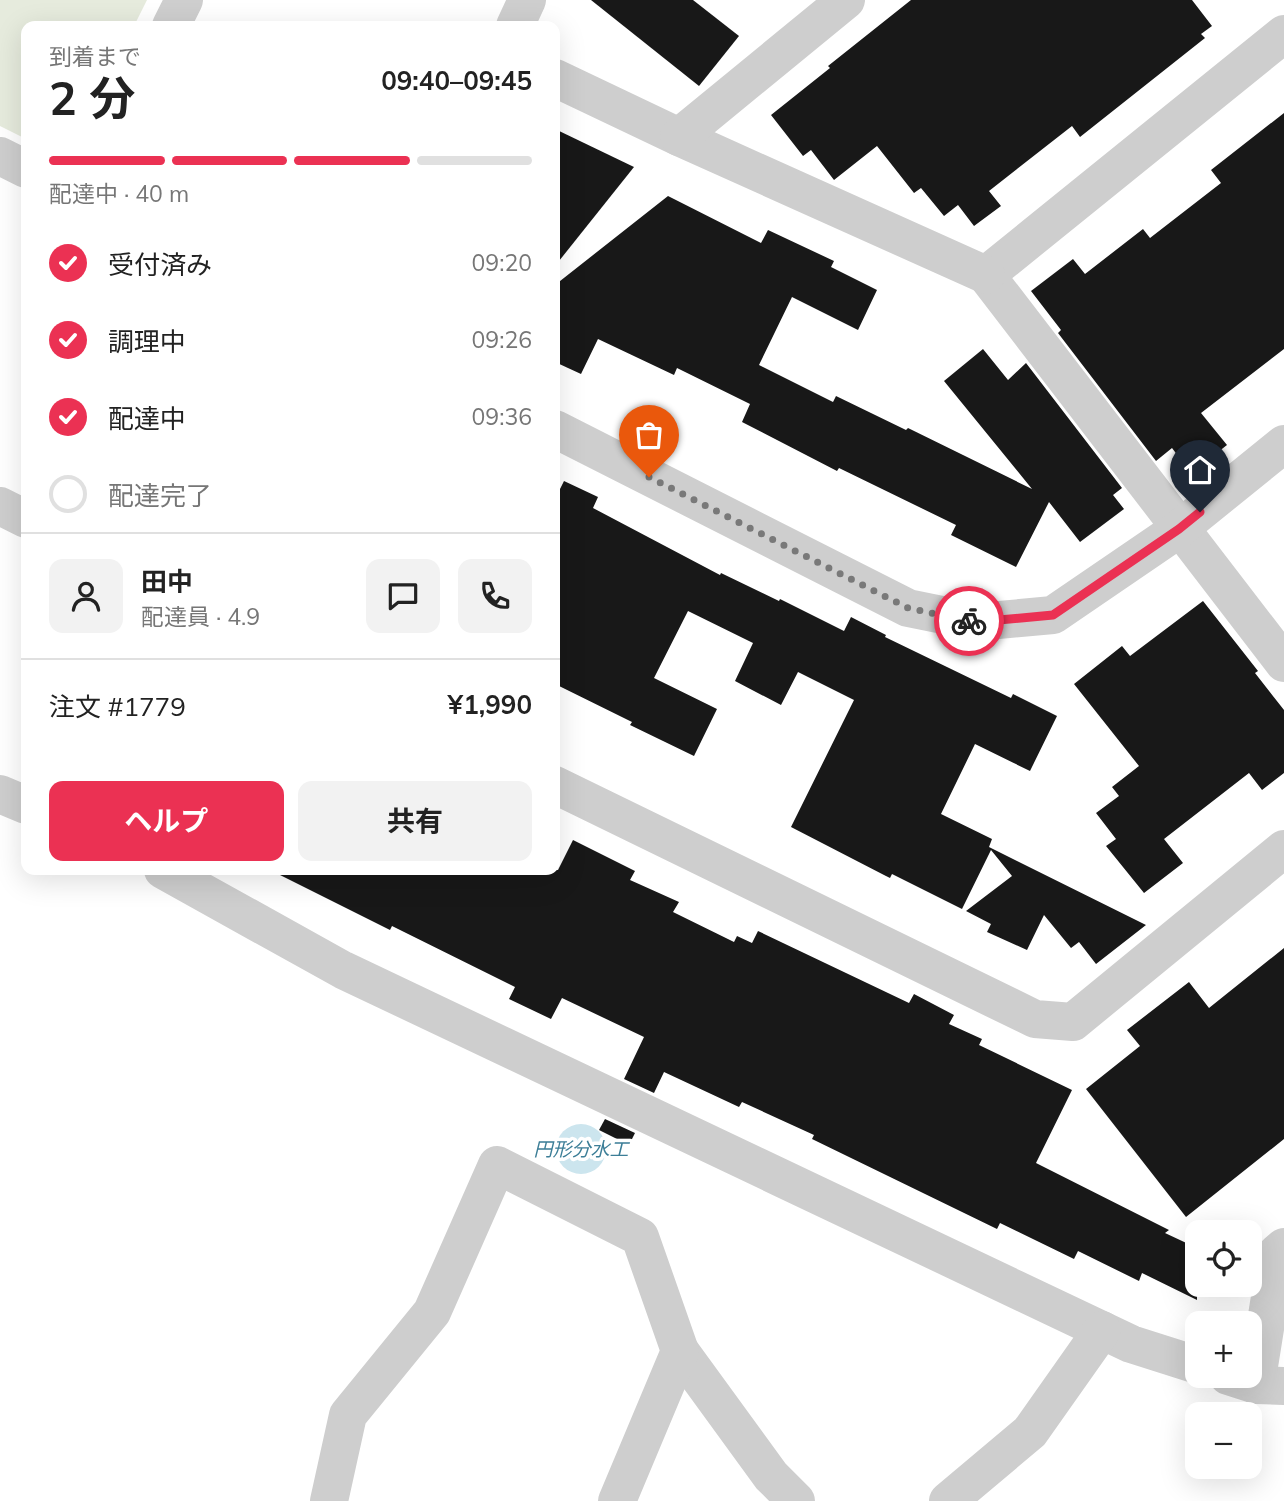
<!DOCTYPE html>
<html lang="ja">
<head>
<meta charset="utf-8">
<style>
	body { margin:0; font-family:Mulish,"Noto Sans JP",sans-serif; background:#f2f2f2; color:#222; height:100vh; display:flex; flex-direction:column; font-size:26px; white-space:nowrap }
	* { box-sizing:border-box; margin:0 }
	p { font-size:23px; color:#767676 }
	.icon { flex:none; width:38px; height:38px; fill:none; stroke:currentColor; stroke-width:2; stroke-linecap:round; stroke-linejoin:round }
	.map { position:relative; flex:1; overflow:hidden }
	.side { position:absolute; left:21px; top:21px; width:539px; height:854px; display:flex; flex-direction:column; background:#fff; border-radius:14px; box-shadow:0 7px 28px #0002 }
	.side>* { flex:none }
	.buttons { position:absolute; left:1185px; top:1220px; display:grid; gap:14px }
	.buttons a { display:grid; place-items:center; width:77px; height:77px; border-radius:14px; background:#fff; box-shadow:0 7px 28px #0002; font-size:35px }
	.pin { position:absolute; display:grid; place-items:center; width:60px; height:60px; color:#fff; margin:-72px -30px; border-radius:50% 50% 50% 0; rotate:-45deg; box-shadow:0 0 7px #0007 }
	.pin .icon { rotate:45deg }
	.courier { position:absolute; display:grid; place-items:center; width:70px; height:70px; margin:-35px; border:5px solid #eb3153; border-radius:50%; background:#fff; color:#222; box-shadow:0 2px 9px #0007 }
	.headline em { font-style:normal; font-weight:700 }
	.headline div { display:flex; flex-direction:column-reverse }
	.headline { display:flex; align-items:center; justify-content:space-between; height:119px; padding:0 28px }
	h1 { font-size:46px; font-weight:700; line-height:52px }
	.bar { display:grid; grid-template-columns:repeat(4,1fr); gap:10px 7px; align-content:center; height:84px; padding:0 28px }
	.bar i { height:9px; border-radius:5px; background:#e0e0e0 }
	.bar .active { background:#eb3153 }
	.bar p { grid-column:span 4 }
	.line { display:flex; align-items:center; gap:18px; padding:0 28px; border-top:2px solid #e0e0e0 }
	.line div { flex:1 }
	.round { display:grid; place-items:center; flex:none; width:74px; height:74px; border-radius:14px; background:#f2f2f2 }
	ol { padding:0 28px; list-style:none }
	li { display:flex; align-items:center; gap:21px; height:77px }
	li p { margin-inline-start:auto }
	li .icon { padding:7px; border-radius:50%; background:#eb3153; color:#fff; stroke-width:4 }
	li:last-child { color:#767676 }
	li i { width:38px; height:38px; border:4px solid #e0e0e0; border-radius:50% }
	.button { display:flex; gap:14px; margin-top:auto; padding:14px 28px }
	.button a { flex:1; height:80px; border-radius:14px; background:#eb3153; color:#fff; font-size:28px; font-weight:700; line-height:80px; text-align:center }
	.button a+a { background:#f2f2f2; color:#222 }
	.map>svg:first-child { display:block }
	.green { fill:#e6ebdd }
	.water { fill:#cce5ee }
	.building { fill:#181818 }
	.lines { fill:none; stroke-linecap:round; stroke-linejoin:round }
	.minor { stroke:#cecece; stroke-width:38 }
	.done { stroke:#797979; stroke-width:7; stroke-dasharray:0 12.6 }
	.route { stroke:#eb3153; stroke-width:9 }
	.labels { text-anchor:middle; stroke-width:7; stroke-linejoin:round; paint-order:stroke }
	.water-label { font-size:19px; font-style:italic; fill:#3c7e97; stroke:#fff }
</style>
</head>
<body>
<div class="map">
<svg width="1284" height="1501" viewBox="0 0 1284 1501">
	<rect width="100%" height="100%" fill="#fff"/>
	<polygon class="green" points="0,0 147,0 134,26 26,26 26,139 0,126"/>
	<circle class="water" cx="581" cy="1149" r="25"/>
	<g class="building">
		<polygon points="591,0 693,0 739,36 699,86"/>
		<polygon points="911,0 1192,0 1212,26 1201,34 1205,38 1080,137 1072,126 989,191 1001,206 974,226 958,205 944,216 921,188 914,193 877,146 834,180 811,150 803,156 771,115 830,68 828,66"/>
		<polygon points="1284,113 1284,349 1201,413 1227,445 1191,473 1172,448 1156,461 1058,333 1061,330 1031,291 1073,259 1085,274 1143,229 1150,238 1221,183 1211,170"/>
		<polygon points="555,129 634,167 555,266"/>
		<polygon points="668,196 761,243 768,230 834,261 831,267 877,290 858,330 792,297 759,365 833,402 836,396 906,430 908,428 1032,489 944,381 983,349 1008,380 1026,363 1122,488 1113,495 1124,509 1080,542 1049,502 1016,567 951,535 956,525 839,468 837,471 742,422 750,404 677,368 674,375 598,339 581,374 555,362 555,285"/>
		<polygon points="564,481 598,497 593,508 720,575 721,573 779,601 780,599 844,631 851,617 886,635 885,637 1011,698 1013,694 1057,716 1030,771 975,744 941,814 992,839 989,847 1146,925 1096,964 1079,942 1071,948 1044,915 1027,950 987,932 991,924 966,911 1012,876 991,850 962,909 892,874 890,878 884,875 791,827 854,700 798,672 781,705 735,681 753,643 688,611 654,678 717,709 694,756 630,725 632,722 555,684 555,489 559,491"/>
		<polygon points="1203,601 1258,671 1255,673 1284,710 1284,773 1262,790 1249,773 1164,839 1183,863 1144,893 1106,846 1116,839 1096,813 1119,796 1112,787 1139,766 1074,684 1122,646 1130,656"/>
		<polygon points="573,840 635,871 630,880 679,902 673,912 734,942 737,936 752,943 758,931 909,1003 914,994 954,1015 949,1024 982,1039 979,1045 1072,1090 1036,1163 1169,1230 1165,1233 1197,1248 1197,1300 1142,1273 1139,1281 1078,1251 1074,1259 1000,1223 997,1229 812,1139 814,1135 742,1102 739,1107 664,1072 654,1093 624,1079 644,1037 562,998 551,1019 509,999 515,987 392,926 390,930 270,870 558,870"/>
		<polygon points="1284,948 1284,1139 1186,1217 1086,1089 1140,1046 1127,1030 1189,982 1209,1008"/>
		<polygon points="605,1119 635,1133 629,1145 599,1130"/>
	</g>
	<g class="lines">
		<g class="minor">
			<polyline points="171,26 184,0"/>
			<polyline points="515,26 527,0"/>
			<polyline points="1284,34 986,275 1284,663"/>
			<polyline points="555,78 679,137 986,275"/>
			<polyline points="679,137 846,0"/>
			<polyline points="0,156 26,169"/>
			<polyline points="555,429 908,608 977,622 1053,615 1179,529 1284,444"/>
			<polyline points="0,506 26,519"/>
			<polyline points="555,785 1035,1019 1073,1022 1284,849"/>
			<polyline points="0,794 26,805"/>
			<polyline points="163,870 343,970 1131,1344 1197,1365"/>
			<polyline points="680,1351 771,1476 796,1501"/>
			<polyline points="1228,1376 1256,1385 1284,1386"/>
			<polyline points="1256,1385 1277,1253 1284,1247"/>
			<polyline points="329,1501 348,1415 432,1312 497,1165 640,1237 680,1351 617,1501"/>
			<polyline points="948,1501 1030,1432 1102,1330"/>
		</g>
	</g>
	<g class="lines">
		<polyline class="done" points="649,477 908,608 969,621"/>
		<polyline class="route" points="969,621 977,622 1053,615 1179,529 1200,512"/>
	</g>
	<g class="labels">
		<g class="water-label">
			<text x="581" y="1156">円形分水工</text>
		</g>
	</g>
</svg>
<div class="buttons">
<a><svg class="icon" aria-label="locate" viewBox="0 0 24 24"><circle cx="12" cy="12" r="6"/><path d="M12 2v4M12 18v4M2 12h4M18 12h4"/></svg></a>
<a>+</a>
<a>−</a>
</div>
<div class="pin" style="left:649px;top:477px;background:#ea580c"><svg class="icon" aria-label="bag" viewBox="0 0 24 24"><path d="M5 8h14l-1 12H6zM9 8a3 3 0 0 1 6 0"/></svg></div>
<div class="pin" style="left:1200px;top:512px;background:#1f2937"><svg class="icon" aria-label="home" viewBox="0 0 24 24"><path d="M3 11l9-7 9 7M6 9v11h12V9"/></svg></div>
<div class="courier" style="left:969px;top:621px"><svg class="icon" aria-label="bike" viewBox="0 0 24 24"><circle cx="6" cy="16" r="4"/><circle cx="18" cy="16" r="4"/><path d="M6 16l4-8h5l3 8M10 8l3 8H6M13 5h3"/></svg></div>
<section class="side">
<div class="headline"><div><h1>2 分</h1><p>到着まで</p></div><em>09:40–09:45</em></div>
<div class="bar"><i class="active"></i><i class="active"></i><i class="active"></i><i></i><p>配達中 · 40 m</p></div>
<ol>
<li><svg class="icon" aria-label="check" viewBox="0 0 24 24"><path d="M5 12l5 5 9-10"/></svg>受付済み<p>09:20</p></li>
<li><svg class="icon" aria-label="check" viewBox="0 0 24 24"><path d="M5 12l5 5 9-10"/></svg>調理中<p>09:26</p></li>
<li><svg class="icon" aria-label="check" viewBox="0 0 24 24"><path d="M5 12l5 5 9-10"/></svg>配達中<p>09:36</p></li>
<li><i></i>配達完了</li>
</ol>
<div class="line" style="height:126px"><a class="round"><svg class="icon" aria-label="person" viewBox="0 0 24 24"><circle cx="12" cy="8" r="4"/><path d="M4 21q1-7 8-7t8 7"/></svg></a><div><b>田中</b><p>配達員 · 4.9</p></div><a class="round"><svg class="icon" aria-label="chat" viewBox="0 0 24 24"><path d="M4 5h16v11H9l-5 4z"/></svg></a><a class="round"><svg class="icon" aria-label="phone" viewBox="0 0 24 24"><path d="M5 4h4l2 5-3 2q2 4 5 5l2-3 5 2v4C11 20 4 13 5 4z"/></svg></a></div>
<div class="line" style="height:91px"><div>注文 #1779</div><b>¥1,990</b></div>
<div class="button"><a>ヘルプ</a><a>共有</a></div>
</section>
</div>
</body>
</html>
